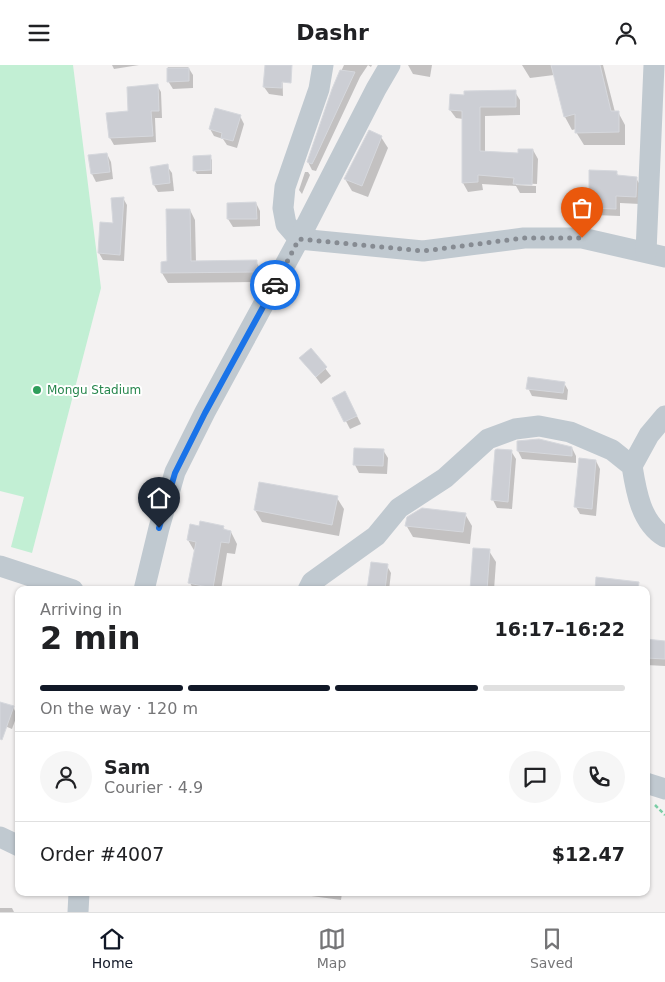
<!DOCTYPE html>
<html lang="en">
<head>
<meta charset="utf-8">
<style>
	body { margin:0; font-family:"DejaVu Sans",sans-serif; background:#f6f6f6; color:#202124; height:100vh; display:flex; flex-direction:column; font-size:19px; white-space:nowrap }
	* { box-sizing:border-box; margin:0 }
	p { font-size:16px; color:#757577 }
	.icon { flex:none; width:28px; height:28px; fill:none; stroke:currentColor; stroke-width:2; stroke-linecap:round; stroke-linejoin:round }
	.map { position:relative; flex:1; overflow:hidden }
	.drawer { position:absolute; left:15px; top:521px; width:635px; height:310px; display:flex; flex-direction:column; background:#fff; border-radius:10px; box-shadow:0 1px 4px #0004 }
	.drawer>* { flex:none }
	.pin { position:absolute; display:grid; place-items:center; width:42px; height:42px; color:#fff; margin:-51px -21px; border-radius:50% 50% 50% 0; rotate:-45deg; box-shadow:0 0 5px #0007 }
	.pin .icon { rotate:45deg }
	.courier { position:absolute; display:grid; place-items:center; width:50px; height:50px; margin:-25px; border:4px solid #1a73e8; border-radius:50%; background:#fff; color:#222; box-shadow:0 1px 6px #0007 }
	.summary em { font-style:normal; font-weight:600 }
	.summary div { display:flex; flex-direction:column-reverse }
	.summary { display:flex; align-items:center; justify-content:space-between; height:85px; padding:0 25px }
	h1 { font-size:32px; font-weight:600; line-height:38px }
	.bar { display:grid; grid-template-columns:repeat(4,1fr); gap:8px 5px; align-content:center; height:60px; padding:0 25px }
	.bar i { height:6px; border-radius:4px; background:#e0e0e0 }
	.bar .selected { background:#111827 }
	.bar p { grid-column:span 4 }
	.line { display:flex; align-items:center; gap:12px; padding:0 25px; border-top:1px solid #e0e0e0 }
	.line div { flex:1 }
	.round { display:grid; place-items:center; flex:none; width:52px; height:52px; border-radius:26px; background:#f6f6f6 }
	header { display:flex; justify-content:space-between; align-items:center; height:65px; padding:0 25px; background:#fff; font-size:22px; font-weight:600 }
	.menu { display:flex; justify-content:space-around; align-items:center; height:70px; border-top:1px solid #e0e0e0; background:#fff; font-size:14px; color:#757577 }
	.menu a { display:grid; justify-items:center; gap:2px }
	.menu .selected { color:#111827 }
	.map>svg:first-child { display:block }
	.green { fill:#c2efd4 }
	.shadow { fill:#0003 }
	.building { fill:#ccced4; stroke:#d6d8dd }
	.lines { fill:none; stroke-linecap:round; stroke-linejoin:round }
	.path { stroke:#7bcda5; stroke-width:2.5; stroke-dasharray:4 2.5; stroke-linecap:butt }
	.minor { stroke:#c0c9d0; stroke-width:21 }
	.done { stroke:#868b92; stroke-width:5; stroke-dasharray:0 9 }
	.route { stroke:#1a73e8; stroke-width:6 }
	.leisure-dot { fill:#2e9e5b; stroke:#fff; stroke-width:2 }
	.labels { text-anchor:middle; stroke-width:4; stroke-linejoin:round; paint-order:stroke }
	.leisure-label { font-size:12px; fill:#27864d; stroke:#fff; text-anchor:start }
</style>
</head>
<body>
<header><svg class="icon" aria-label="menu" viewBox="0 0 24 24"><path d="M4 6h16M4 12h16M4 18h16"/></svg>Dashr<svg class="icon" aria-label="person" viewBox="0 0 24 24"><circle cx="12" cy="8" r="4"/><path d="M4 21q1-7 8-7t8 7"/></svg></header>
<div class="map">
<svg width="665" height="847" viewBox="0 0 665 847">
	<rect width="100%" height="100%" fill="#f4f2f2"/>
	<polygon class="green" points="0,0 73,0 101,223 32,488 11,482 24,432 0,426"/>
	<g class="shadow">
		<polygon points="112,0 139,0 114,4"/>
		<polygon points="266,0 282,0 283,31 269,29 264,22"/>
		<polygon points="344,0 372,0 371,2 368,0 360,12 316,106 312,105 308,97 333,24"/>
		<polygon points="408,0 432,0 430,12 413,9"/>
		<polygon points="522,0 603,0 615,47 618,47 625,60 625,80 584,80 576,67 576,64 572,65 565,52 554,10 530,13"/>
		<polygon points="168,2 188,2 193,10 193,23 173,24 168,16"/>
		<polygon points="157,20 161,27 162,53 155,53 156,77 114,80 110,73 129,47"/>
		<polygon points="515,27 520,35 520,50 485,51 485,87 519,89 533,85 538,94 537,119 516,118 516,120 536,121 536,128 520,128 516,121 482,119 483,125 468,127 463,118 463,54 456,53 450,45 466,32"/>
		<polygon points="240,51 244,59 237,83 227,80 223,74 214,71 210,64"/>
		<polygon points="381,72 388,83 368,132 352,126 345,114"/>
		<polygon points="107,89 111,97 113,114 96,117 92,109"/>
		<polygon points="210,92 212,95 212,109 197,109 195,106"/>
		<polygon points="167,101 172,108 174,126 158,127 154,120"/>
		<polygon points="305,107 308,107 310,110 302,129 299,125"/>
		<polygon points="616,107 619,112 636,113 640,120 640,139 620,138 620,151 594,150 590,143"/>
		<polygon points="123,133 127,140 124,196 103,195 99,188 115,159"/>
		<polygon points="256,138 260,146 260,161 233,162 228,154"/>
		<polygon points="190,145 195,155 196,197 256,197 262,206 262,217 168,218 162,208 162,198 168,198"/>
		<polygon points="311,285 331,311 321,319 301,293"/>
		<polygon points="564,318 568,325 567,335 532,331 528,323"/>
		<polygon points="334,333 349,335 361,359 350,364"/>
		<polygon points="572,383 576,391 576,398 522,394 518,386"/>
		<polygon points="383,385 388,393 387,409 359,408 355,400"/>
		<polygon points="511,386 516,394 512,444 497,443 493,435"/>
		<polygon points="596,396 600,404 596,451 580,449 576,442"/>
		<polygon points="337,433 344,444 339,471 262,457 255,445"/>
		<polygon points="465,449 472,461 470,479 413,472 406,460"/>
		<polygon points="200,462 223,462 226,466 231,467 237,479 235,489 227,488 221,525 194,525 190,518 195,487 188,475"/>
		<polygon points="489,486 496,497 494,525 471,525"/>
		<polygon points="387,501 391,508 389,525 369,525"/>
		<polygon points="646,576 665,577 665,601 646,600"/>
		<polygon points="0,638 13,642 17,650 12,664 0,659"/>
		<polygon points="289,828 342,828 341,835"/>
		<polygon points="0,843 12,843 14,847 0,847"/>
	</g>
	<g class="building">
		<polygon points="265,0 292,0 291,18 282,17 282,23 263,22"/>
		<polygon points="551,0 600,0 611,46 619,46 619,67 575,68 575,49 564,52"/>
		<polygon points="167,3 189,3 189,16 167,17"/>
		<polygon points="340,5 355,7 316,91 312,99 307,97 332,24"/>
		<polygon points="158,19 159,46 151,46 153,71 109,73 106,48 128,46 127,22"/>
		<polygon points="516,25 516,42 480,42 480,86 518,88 518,84 533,84 532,120 513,119 514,113 478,110 478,117 462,118 462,46 449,45 450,29 464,30 464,26"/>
		<polygon points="215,43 241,50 233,76 221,73 222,68 209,64"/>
		<polygon points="369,65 382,71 362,121 344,114"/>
		<polygon points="107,88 110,107 91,109 88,90"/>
		<polygon points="211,90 211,105 193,106 193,91"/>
		<polygon points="168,99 170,118 153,120 150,102"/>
		<polygon points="589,105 617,106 617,110 637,112 636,132 616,131 616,144 589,143"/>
		<polygon points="124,132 120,190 98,188 100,157 113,158 111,133"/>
		<polygon points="256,137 257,154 227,154 227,138"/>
		<polygon points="166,144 190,144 191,196 257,195 257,207 161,208 161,197 167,196"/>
		<polygon points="311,283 327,302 316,312 299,293"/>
		<polygon points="528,312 565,317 563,328 526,324"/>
		<polygon points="345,326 357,351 344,357 332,333"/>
		<polygon points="539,374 572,382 572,391 517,386 517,376"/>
		<polygon points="354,383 384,384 383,401 353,400"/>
		<polygon points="497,384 512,385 508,437 491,435 495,385"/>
		<polygon points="579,393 596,395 592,444 574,442"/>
		<polygon points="259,417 338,431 332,460 254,445"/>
		<polygon points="422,443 466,448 463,467 405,461 407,452"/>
		<polygon points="200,456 224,461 223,464 231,466 229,478 221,477 213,523 188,518 196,477 187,475 190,459 199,461"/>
		<polygon points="473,483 490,484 487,525 470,525"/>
		<polygon points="371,497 388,499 385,525 367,525"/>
		<polygon points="596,512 639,517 638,525 595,525"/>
		<polygon points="646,574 665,576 665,594 646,593"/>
		<polygon points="0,637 14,641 2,675 0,674"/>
	</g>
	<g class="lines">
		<polyline class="path" points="655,740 665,750"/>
		<g class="minor">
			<polyline points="323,0 319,24 285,122 283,143 286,159 299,174 423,186 524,173 582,173 665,192"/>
			<polyline points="646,187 654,0"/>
			<polyline points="632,401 649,370 665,351"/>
			<polyline points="0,501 73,525"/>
			<polyline points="144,525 159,463 175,407 205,347 299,174 376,24 390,0"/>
			<path d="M308,525L312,517L376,471L399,443L445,413L488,374L515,364L539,361L570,367L612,385L632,401C636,426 641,458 665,472"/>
			<polyline points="646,718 665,724"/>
			<polyline points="0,772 19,781"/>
			<polyline points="78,847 79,828"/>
		</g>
	</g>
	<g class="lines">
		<polyline class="done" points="275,220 299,174 423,186 524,173 582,173"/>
		<polyline class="route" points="159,463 175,408 205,348 275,220"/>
	</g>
	<circle class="leisure-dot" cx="37" cy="325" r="5"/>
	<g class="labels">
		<g class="leisure-label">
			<text x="47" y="329">Mongu Stadium</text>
		</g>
	</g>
</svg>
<div class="pin" style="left:582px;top:173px;background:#ea580c"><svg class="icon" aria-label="bag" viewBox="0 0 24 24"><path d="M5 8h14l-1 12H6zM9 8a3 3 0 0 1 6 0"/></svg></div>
<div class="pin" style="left:159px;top:463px;background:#1f2937"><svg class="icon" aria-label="home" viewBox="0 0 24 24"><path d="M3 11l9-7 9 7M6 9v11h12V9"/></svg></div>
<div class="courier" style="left:275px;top:220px"><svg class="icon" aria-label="car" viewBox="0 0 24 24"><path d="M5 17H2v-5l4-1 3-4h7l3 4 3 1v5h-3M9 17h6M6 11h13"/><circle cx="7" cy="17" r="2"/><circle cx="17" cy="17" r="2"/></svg></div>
<section class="drawer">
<div class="summary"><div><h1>2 min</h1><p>Arriving in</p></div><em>16:17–16:22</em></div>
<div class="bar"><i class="selected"></i><i class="selected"></i><i class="selected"></i><i></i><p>On the way · 120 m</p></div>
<div class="line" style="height:90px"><a class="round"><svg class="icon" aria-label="person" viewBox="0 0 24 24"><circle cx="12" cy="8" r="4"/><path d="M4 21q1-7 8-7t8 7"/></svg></a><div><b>Sam</b><p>Courier · 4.9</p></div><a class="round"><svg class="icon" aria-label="chat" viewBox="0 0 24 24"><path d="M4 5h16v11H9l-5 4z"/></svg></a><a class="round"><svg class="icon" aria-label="phone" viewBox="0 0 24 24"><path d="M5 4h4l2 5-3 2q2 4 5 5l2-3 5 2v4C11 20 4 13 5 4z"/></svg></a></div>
<div class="line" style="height:65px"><div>Order #4007</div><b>$12.47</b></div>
</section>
</div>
<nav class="menu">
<a class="selected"><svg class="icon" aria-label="home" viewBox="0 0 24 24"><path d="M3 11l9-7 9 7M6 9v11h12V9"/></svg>Home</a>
<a><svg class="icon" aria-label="map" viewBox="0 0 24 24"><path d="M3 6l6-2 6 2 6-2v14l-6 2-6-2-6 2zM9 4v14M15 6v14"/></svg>Map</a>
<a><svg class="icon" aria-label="saved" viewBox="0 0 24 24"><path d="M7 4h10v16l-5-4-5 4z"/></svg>Saved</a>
</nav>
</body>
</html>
